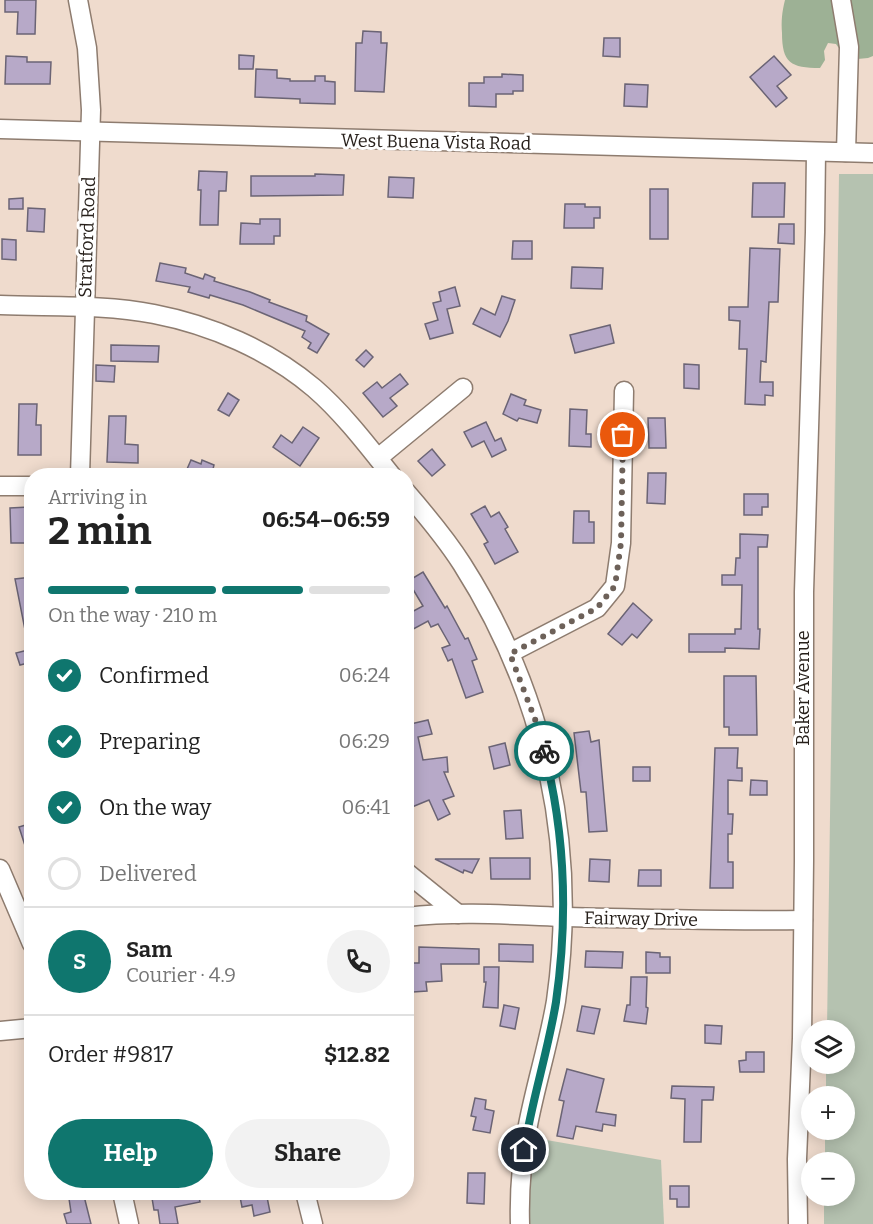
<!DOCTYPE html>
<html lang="en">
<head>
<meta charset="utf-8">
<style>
	body { margin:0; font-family:Bitter,serif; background:#f2f2f2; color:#222; height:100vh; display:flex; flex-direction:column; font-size:22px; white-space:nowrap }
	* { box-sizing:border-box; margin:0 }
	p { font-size:20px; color:#767676 }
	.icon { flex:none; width:33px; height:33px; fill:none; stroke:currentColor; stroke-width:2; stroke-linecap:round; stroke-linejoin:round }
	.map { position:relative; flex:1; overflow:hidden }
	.details { position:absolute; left:24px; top:468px; width:390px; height:732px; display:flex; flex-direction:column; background:#fff; border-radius:24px; box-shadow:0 3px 15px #0003 }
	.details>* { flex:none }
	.tools { position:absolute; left:801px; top:1020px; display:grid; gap:12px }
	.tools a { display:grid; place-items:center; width:54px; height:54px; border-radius:50%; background:#fff; box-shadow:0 3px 15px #0003; font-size:30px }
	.pin { position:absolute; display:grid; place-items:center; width:51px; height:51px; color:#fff; margin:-26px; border:3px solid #fff; border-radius:50%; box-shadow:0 2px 6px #0007 }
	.courier { position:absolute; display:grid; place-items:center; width:60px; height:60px; margin:-30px; border:4px solid #0f766e; border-radius:50%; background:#fff; color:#222; box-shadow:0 2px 8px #0007 }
	.head em { font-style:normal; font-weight:700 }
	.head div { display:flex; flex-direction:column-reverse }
	.head { display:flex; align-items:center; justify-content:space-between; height:102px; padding:0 24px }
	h1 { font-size:39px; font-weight:700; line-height:45px }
	.bar { display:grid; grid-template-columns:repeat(4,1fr); gap:9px 6px; align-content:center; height:72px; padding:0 24px }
	.bar i { height:8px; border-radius:4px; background:#e0e0e0 }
	.bar .on { background:#0f766e }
	.bar p { grid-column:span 4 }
	.line { display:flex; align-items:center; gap:15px; padding:0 24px; border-top:2px solid #e0e0e0 }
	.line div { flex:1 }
	.round { display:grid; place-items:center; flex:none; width:63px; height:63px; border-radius:32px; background:#f2f2f2 }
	ol { padding:0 24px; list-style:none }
	li { display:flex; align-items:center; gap:18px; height:66px }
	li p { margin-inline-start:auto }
	li .icon { padding:6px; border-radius:50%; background:#0f766e; color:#fff; stroke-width:4 }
	li:last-child { color:#767676 }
	li i { width:33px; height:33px; border:3px solid #e0e0e0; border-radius:50% }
	.button { display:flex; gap:12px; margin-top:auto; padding:12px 24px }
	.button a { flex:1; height:69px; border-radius:36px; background:#0f766e; color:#fff; font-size:24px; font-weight:700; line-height:69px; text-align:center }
	.button a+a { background:#f2f2f2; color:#222 }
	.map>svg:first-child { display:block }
	.green { fill:#b5c2b0 }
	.forest { fill:#9db195 }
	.building { fill:#b7a9c8; stroke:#6b6475; stroke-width:1.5 }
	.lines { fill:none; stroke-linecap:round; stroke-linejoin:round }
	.minor-casing { stroke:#8e7c6f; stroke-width:21 }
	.minor { stroke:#fff; stroke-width:18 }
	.done { stroke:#6d6159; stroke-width:6; stroke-dasharray:0 10.8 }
	.route { stroke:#0f766e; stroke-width:8 }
	.labels { text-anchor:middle; stroke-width:6; stroke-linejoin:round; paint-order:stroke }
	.street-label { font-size:18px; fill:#27201b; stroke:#fff }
</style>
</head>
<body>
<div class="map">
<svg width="873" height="1224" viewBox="0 0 873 1224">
	<rect width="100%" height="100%" fill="#efdbcd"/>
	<g class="green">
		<polygon points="839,174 873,174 873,1224 824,1224 824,1196 844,1196 844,1162 825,1162 825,1130 844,1130 844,1096 826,1096 826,1064 844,1064 844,1030 827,1030"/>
		<polygon points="535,1138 661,1160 664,1224 526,1224 530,1161"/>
	</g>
	<path class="forest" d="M785,0H873V56L868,58L847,60L836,44L828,43L824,51L825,60L820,68C791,68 782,63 782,33C781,21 782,12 785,0Z"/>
	<g class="building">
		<polygon points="5,0 36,0 35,34 17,34 18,12 5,12"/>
		<polygon points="363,31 381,32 381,43 387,43 384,92 355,91 356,43 362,43"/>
		<polygon points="604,38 620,38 620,57 603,56"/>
		<polygon points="239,55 254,56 253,69 239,69"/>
		<polygon points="6,56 27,57 27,62 51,62 50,84 5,84"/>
		<polygon points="774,56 791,75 777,86 787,98 776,107 750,77"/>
		<polygon points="256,69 277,70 277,78 290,79 290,81 315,81 315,76 325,76 325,81 335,82 335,104 300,103 300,99 255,97"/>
		<polygon points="502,74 523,75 523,91 513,91 513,94 496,94 496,107 469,106 469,83 484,83 484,77 502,77"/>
		<polygon points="625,84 648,85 647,107 624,106"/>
		<polygon points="199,171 227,172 226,191 219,191 218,225 200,225 201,190 198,190"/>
		<polygon points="315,174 344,175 343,195 251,196 251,176 315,176"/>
		<polygon points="389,177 414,178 413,198 388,197"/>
		<polygon points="753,183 785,183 784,217 752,217"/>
		<rect x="650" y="189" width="18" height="50"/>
		<polygon points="23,198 23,209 9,209 9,199"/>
		<polygon points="565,204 585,204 585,207 600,207 600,218 594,218 594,228 564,228"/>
		<polygon points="28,208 45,209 44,232 27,231"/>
		<polygon points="260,219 280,219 280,236 274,236 274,244 240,244 241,223 260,224"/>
		<polygon points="779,224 794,224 794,244 778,243"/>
		<polygon points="2,239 16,240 16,260 2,259"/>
		<polygon points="513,241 532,241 532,259 512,259"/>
		<polygon points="750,248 780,249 778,302 769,302 766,362 761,361 760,382 773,382 773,396 765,395 765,405 745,404 747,349 739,349 740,321 729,320 729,307 748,307"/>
		<polygon points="160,263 186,268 185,273 203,279 205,274 215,278 214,281 250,292 270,300 269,302 307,316 306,321 329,334 317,353 308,348 311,343 302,337 305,331 243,305 210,295 209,298 188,292 190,287 156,281"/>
		<polygon points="572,267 603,268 602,289 571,288"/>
		<polygon points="455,287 460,306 447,309 453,333 430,339 425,324 438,320 433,303 441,301 439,292"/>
		<polygon points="502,296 515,300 508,321 500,337 473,324 481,308 495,315"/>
		<polygon points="610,325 614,343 575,353 570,335"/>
		<polygon points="111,345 159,346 158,362 111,361"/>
		<polygon points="366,350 373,357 364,367 356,360"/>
		<polygon points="684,364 699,365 699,389 684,388"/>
		<polygon points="96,365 115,366 114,382 96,381"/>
		<polygon points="400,374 408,384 390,398 397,406 383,417 363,393 377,382 382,388"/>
		<polygon points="228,393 239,400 229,416 218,410"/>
		<polygon points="511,394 526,400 524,405 541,410 537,423 519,418 517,421 503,414"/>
		<polygon points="19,404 37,404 36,425 41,425 41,455 18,455"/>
		<polygon points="570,409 587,410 586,434 591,434 591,447 569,446"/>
		<polygon points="109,416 126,416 125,444 138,445 138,463 107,462"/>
		<polygon points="648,418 665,418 666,448 649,448"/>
		<polygon points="486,422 495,441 501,438 506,450 492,457 484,441 472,447 464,432"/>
		<polygon points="303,427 319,438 300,466 273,447 281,435 292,443"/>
		<polygon points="432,449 445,465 432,476 418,461"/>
		<polygon points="191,460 201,464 202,460 214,465 213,469 226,476 184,476"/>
		<polygon points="648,473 666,473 665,504 647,503"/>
		<polygon points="744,494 768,494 768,507 762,507 762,515 744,515"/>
		<polygon points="485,506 491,517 499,512 508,527 505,529 518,552 495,564 484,544 488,542 471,514"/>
		<polygon points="29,507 30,543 11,543 10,508"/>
		<polygon points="574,511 589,511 589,522 594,522 594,543 573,543"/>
		<polygon points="740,534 768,535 767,547 758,547 758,629 760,629 759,649 725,648 725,652 689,652 689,634 735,634 735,629 741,629 742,585 722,585 722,575 735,575 736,558 740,558"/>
		<polygon points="423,572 445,608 447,606 465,639 468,638 477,659 472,661 483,692 466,698 452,659 448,661 442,648 450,645 438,624 431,627 428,621 406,633 406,615 423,606 408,581"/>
		<polygon points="32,577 32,634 26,635 15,579"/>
		<polygon points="633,603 652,620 637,638 632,634 622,645 608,634"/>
		<polygon points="32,649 32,662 20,665 16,653"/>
		<polygon points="724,676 756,676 757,735 729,735 729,727 724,727"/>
		<polygon points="428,720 432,734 418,737 423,760 447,757 448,772 444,772 454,796 443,800 450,814 438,820 429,800 412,807 406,795 406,725"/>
		<polygon points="589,731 591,742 599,740 607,831 589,832 586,792 581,792 574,733"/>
		<polygon points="505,743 510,765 494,769 489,747"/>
		<polygon points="715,748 738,748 737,768 742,768 742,781 728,780 728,814 733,814 732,834 728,834 728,862 733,862 733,888 710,888"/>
		<rect x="633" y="767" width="17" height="14"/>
		<polygon points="751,780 767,781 767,795 750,795"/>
		<polygon points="521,810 523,838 506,839 504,811"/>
		<polygon points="32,823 32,858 29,858 19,827"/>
		<polygon points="490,858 530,858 530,879 491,879"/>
		<polygon points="435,859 479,859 472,873 464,870 463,873"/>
		<polygon points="590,859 610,860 609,882 589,881"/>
		<polygon points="639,870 661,870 661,886 638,886"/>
		<polygon points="499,944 533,945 533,962 499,961"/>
		<polygon points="419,947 479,949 479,964 441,964 442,981 426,982 427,991 413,992 412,963 419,963"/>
		<polygon points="586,951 623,952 622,968 585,967"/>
		<polygon points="646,952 660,953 660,957 670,957 670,973 646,973"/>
		<polygon points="484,967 499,967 498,1008 483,1007 486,982 484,982"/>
		<polygon points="631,977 647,977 646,1007 648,1008 646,1024 624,1021 627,1005 630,1005"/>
		<polygon points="504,1005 519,1008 515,1029 500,1026"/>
		<polygon points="582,1006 600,1009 594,1034 577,1031"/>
		<polygon points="705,1025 722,1026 721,1044 705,1043"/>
		<polygon points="746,1052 764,1052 764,1072 740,1072 739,1061 746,1060"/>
		<polygon points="567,1069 604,1079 596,1112 616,1115 615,1126 603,1124 602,1131 576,1126 573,1139 557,1136 564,1101 559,1100"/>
		<polygon points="672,1086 714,1087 713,1100 702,1100 701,1142 684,1142 685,1099 671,1098"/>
		<polygon points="475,1098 486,1100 485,1109 494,1111 490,1133 473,1130 476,1117 471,1116"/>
		<polygon points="468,1173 485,1173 484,1204 467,1203"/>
		<polygon points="670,1186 689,1186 689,1207 677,1207 677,1199 670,1199"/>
		<polygon points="68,1192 83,1192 91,1224 67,1224 64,1214 71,1212"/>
		<polygon points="151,1192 178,1192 178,1195 198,1192 200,1202 175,1207 178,1224 160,1224 158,1210 154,1210"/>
		<polygon points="239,1192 266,1192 270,1212 254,1216 252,1205 242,1207"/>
	</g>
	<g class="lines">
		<defs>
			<g id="minor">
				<polyline points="78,0 87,48 91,110 80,476"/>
				<polyline points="841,0 849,47 846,152"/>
				<polyline points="0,129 873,153"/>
				<path d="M0,305C51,307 104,304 154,314C211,325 269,350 314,388C343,413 368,446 392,476"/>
				<polyline points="378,458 463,388"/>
				<polyline points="0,486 32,486"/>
				<path d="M406,492C426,515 446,539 462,564C546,696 578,847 556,1001C549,1043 536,1083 528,1125C522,1157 519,1191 520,1224"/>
				<polyline points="510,653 597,608 615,586 621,543 624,391"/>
				<polyline points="0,869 32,944"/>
				<polyline points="406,872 458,914"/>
				<path d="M406,917C459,911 513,915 566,917C645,919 724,921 803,920"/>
				<polyline points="0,1031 32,1028"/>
				<polyline points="122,1192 129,1224"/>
				<polyline points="305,1192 313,1224"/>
				<polyline points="798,1224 797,1159 802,1038 804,861 804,592 815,232 816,152"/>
			</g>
		</defs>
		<use href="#minor" class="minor-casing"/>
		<use href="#minor" class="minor"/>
	</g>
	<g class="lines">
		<polyline class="done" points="544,751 536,722 510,654 597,608 615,586 621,543 623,435"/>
		<path class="route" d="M524,1150C532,1100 548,1051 556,1002C568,918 565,832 544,751"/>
	</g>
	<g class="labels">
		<g class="street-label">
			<text transform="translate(436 142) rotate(1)" y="6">West Buena Vista Road</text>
			<text transform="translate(87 237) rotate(-88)" y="6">Stratford Road</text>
			<text transform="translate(803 688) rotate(-90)" y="6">Baker Avenue</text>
			<text transform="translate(641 919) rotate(1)" y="6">Fairway Drive</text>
		</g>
	</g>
</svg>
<div class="tools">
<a><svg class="icon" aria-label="layers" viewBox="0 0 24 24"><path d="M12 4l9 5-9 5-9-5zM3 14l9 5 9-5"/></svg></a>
<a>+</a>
<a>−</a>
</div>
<div class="pin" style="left:623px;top:435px;background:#ea580c"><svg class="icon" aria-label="bag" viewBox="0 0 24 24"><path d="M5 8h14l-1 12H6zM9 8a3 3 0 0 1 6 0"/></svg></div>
<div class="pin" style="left:524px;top:1150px;background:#1f2937"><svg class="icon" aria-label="home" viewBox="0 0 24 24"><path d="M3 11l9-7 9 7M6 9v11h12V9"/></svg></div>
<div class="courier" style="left:544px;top:751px"><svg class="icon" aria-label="bike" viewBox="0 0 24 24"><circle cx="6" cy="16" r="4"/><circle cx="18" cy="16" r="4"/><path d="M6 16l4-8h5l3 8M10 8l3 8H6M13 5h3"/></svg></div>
<section class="details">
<div class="head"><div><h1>2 min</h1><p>Arriving in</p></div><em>06:54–06:59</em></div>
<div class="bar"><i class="on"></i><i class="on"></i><i class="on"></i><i></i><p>On the way · 210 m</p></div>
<ol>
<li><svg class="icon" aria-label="check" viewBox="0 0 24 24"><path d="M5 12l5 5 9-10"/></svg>Confirmed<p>06:24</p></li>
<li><svg class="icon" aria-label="check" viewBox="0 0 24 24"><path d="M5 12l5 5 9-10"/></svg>Preparing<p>06:29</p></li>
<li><svg class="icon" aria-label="check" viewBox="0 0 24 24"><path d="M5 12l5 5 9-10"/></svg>On the way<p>06:41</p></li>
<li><i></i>Delivered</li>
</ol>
<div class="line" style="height:108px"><b class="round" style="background:#0f766e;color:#fff">S</b><div><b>Sam</b><p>Courier · 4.9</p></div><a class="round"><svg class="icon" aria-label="phone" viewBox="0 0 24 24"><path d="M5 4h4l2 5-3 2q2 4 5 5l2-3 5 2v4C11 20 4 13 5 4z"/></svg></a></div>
<div class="line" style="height:78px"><div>Order #9817</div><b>$12.82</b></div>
<div class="button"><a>Help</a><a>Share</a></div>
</section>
</div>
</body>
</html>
